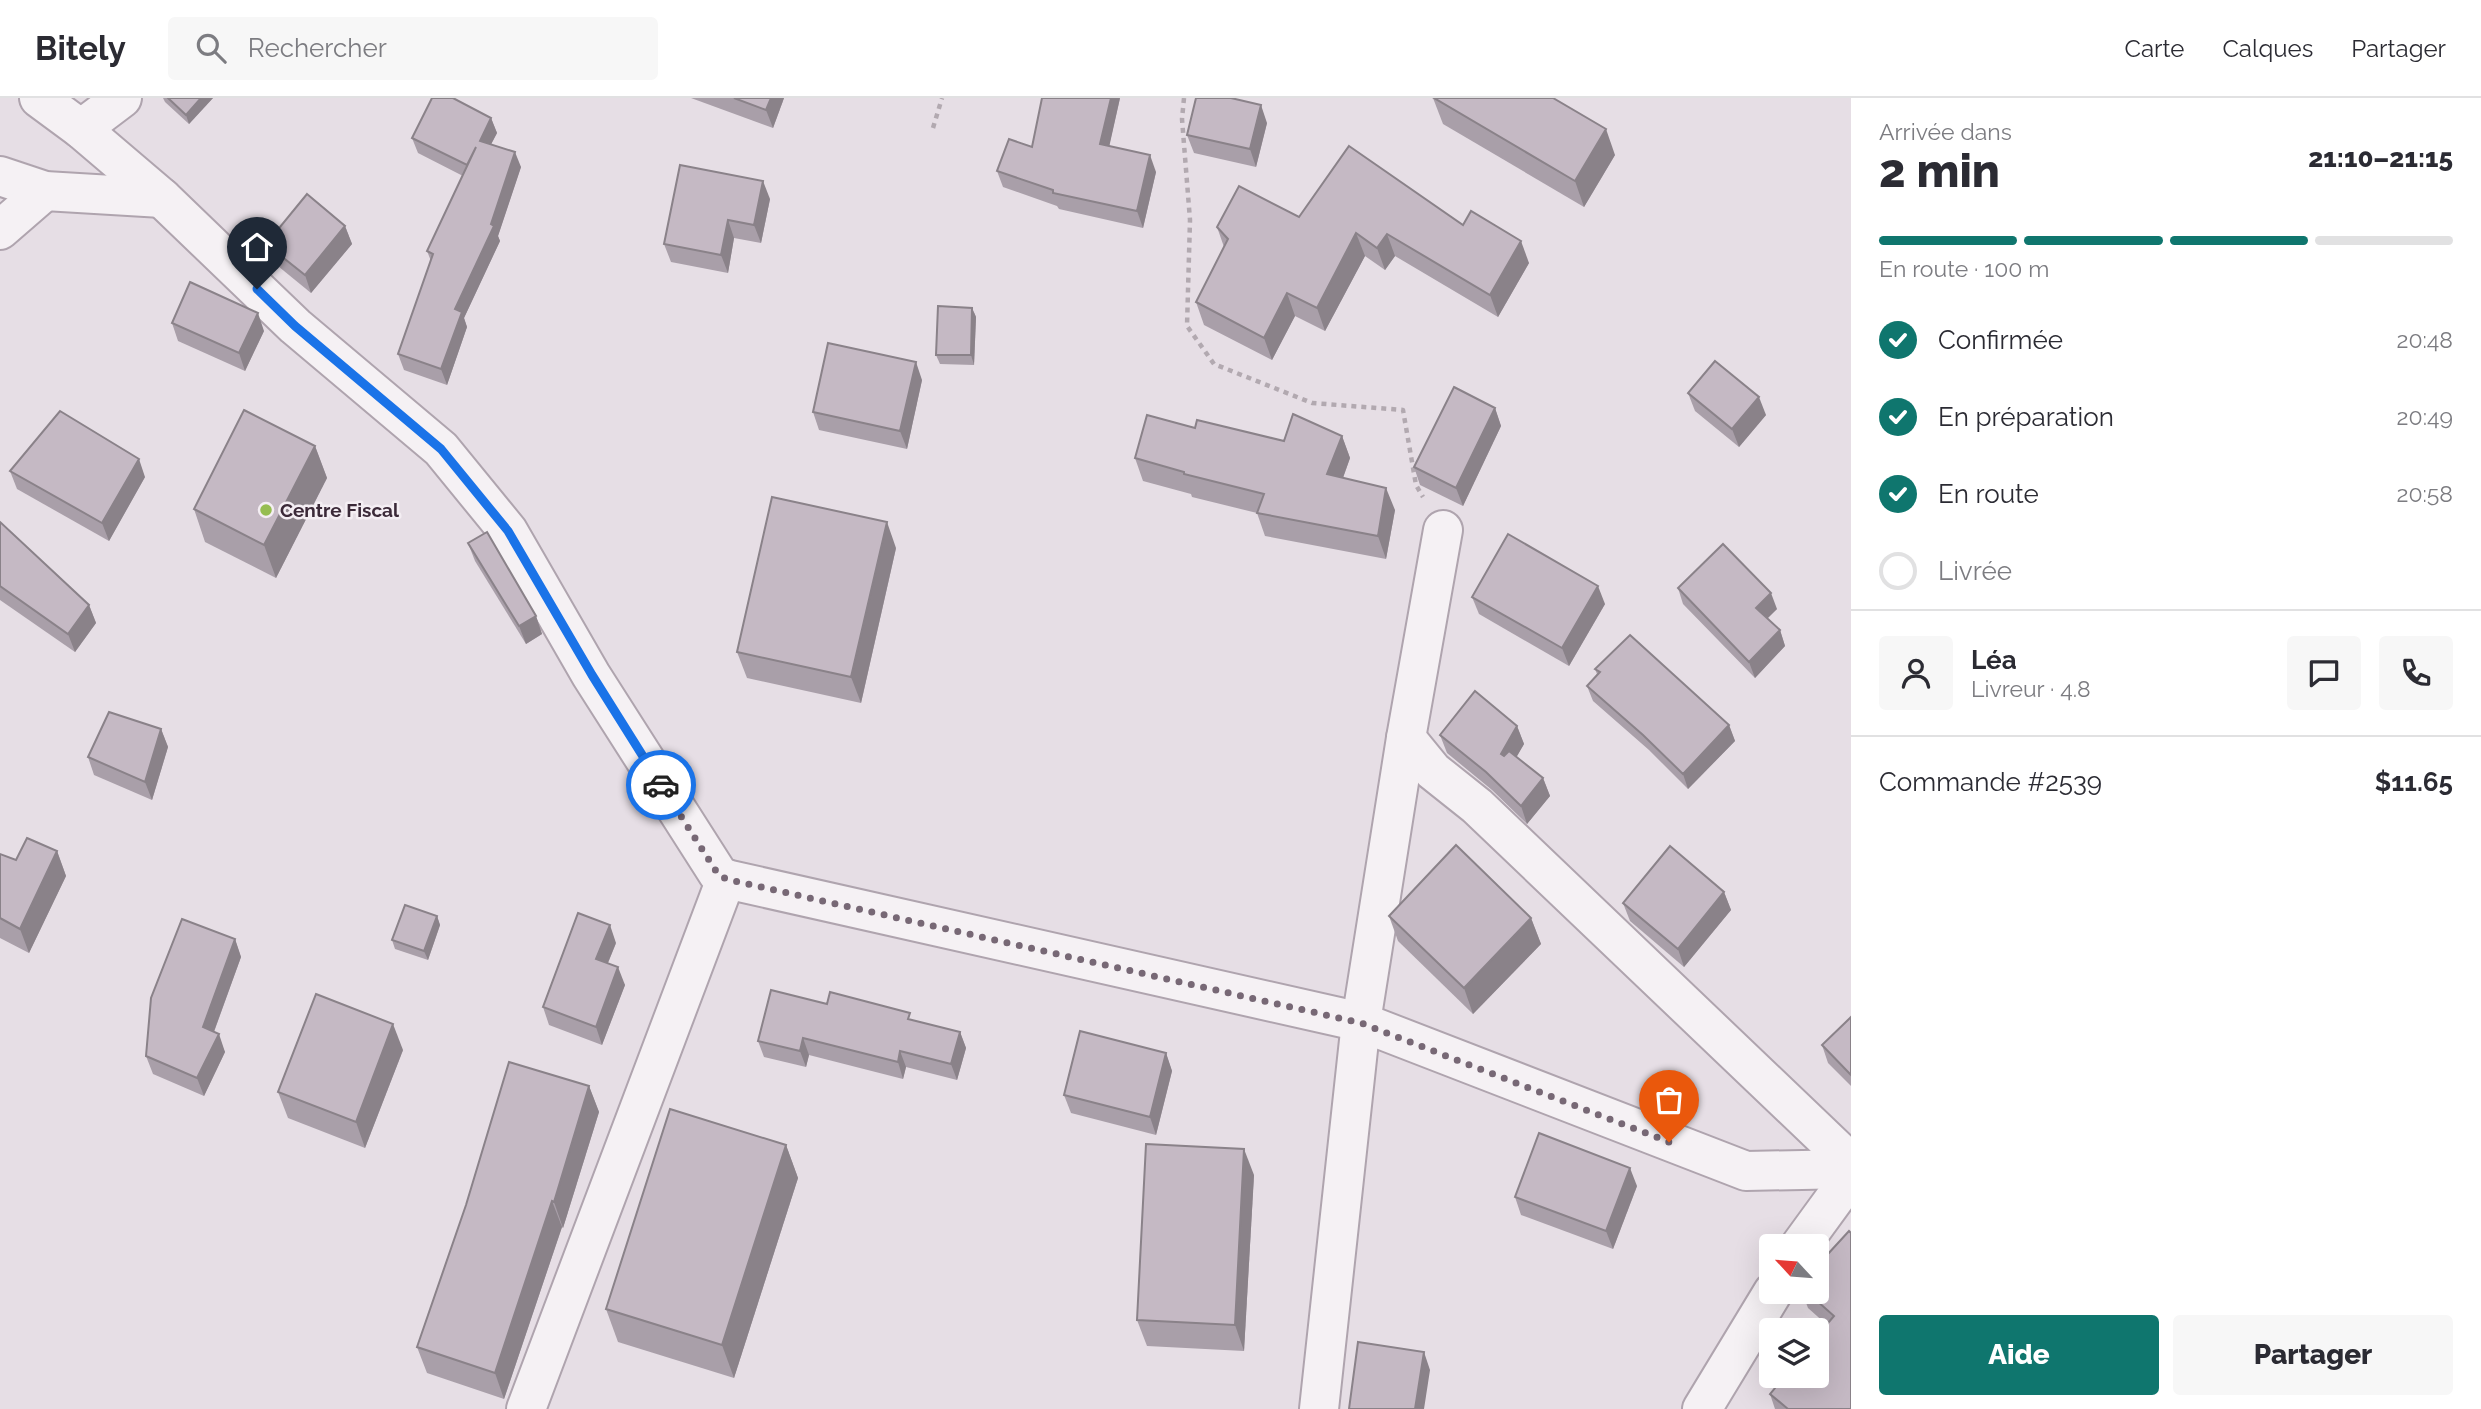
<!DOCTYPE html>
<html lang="fr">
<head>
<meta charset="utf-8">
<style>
	body { margin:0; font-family:Raleway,sans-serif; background:#f7f7f7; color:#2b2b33; height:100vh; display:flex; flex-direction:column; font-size:26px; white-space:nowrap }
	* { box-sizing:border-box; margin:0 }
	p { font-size:23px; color:#7c7c81 }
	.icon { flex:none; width:38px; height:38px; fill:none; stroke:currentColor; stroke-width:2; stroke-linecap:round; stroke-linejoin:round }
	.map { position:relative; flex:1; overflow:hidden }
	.panel { display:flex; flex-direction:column; background:#fff; width:630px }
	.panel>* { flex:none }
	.needle { width:46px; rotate:296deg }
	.buttons { position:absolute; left:1759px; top:1136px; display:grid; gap:14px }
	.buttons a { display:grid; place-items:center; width:70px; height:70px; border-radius:7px; background:#fff; box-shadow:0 7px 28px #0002; font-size:35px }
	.pin { position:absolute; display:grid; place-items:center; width:60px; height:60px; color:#fff; margin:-72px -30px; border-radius:50% 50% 50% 0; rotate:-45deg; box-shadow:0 0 7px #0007 }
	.pin .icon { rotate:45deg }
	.courier { position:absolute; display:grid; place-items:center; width:70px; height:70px; margin:-35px; border:5px solid #1a73e8; border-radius:50%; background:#fff; color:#222; box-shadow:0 2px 9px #0007 }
	.headline em { font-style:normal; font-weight:800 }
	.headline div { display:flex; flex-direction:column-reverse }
	.headline { display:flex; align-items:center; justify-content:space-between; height:119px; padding:0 28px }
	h1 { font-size:46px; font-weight:800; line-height:52px }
	.bar { display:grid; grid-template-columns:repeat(4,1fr); gap:10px 7px; align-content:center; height:84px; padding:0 28px }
	.bar i { height:9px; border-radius:5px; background:#e1e1e2 }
	.bar .selected { background:#0f766e }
	.bar p { grid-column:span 4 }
	.line { display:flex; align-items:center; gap:18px; padding:0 28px; border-top:2px solid #e1e1e2 }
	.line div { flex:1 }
	.round { display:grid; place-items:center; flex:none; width:74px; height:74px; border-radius:7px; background:#f7f7f7 }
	ol { padding:0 28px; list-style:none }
	li { display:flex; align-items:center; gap:21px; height:77px }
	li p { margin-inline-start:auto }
	li .icon { padding:7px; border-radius:50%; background:#0f766e; color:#fff; stroke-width:4 }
	li:last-child { color:#7c7c81 }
	li i { width:38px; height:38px; border:4px solid #e1e1e2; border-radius:50% }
	.button { display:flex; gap:14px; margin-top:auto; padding:14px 28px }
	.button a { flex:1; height:80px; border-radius:7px; background:#0f766e; color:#fff; font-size:28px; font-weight:800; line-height:80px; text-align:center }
	.button a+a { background:#f7f7f7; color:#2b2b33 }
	header { display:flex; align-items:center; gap:42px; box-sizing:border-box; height:98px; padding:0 35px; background:#fff; border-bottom:2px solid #e1e1e2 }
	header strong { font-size:33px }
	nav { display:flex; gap:38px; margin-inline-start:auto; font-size:24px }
	.search { width:490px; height:63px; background:#f7f7f7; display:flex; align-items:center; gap:18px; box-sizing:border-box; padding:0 24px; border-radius:7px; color:#7c7c81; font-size:26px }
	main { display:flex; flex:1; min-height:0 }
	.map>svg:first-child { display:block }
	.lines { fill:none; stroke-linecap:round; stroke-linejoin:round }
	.minor-casing { stroke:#afa4ae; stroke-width:42 }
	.path { stroke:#b2a9b0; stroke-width:4.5; stroke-dasharray:5 5; stroke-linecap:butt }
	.minor { stroke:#f5f1f4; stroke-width:38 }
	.wall { fill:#a99fa9 }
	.shaded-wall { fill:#8a8289 }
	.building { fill:#c5b9c4; stroke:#8a8289; stroke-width:2 }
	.done { stroke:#776875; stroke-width:7; stroke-dasharray:0 12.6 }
	.route { stroke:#1a73e8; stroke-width:9 }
	.poi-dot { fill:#96bd51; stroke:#f4eef3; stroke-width:2.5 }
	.labels { text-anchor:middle; stroke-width:5; stroke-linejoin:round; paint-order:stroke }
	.poi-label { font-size:19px; font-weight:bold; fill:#3b2938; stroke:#f4eef3; text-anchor:start }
</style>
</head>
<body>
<header>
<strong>Bitely</strong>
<div class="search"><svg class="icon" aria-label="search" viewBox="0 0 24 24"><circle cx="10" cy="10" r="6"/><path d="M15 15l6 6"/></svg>Rechercher</div>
<nav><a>Carte</a><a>Calques</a><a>Partager</a></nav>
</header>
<main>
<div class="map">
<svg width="1851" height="1311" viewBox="0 0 1851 1311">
	<rect width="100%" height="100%" fill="#e6dee5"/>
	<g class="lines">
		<defs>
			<g id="minor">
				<polyline points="39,0 81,31 162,100 295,228 441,351 508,433 591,577 718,776 726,781 526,1311"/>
				<polyline points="81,31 122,0"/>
				<polyline points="0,78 45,93 162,100"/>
				<polyline points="0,132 45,93"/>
				<polyline points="1406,640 1433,673 1477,708 1851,1065"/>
				<polyline points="726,781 1361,924 1746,1073 1851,1071"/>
				<polyline points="1800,1148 1851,1078"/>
				<polyline points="1319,1311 1361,924 1406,640 1443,432"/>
				<polyline points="1702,1311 1773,1194"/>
			</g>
		</defs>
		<use href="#minor" class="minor-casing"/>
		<g class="path">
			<polyline points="1184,0 1182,21 1190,122 1187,228 1214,266 1312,305 1403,312 1416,387 1423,399"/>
			<polyline points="933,30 942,0"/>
		</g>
		<use href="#minor" class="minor"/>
	</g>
	<g class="wall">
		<polygon points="163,0 213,0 189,26 165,4"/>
		<polygon points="691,0 784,0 773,30"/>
		<polygon points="1120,0 1109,48 1156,74 1143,130 1059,111 1057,108 1003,89 997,73 1032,49"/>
		<polygon points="1433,0 1615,57 1584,109 1443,26"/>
		<polygon points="491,20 497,35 491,46 521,69 498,138 500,143 464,220 467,229 447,287 404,272 398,256 431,163 427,153 463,78 418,55 412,40"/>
		<polygon points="1267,25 1256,69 1194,55 1187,37"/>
		<polygon points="770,101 761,145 734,140 728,175 671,164 664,146"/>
		<polygon points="1299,119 1463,127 1529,165 1498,219 1395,158 1385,172 1365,158 1325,233 1295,218 1272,262 1204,227 1196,204 1224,149 1217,129"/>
		<polygon points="345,128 352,146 311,195 273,164 266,146"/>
		<polygon points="972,210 976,219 974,267 940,266 936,257"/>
		<polygon points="172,225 264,233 245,273 178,243"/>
		<polygon points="922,282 907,351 819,332 813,314"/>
		<polygon points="1688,295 1766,317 1739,349 1695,313"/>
		<polygon points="1495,310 1501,328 1463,408 1420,387 1414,369"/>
		<polygon points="1195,330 1284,343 1342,338 1350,360 1343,380 1395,412 1386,461 1265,438 1257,415 1192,399 1191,396 1143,383 1135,360"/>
		<polygon points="315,348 327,380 276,480 205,444 194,411"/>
		<polygon points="10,373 145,379 109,443 17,391"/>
		<polygon points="0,424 89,507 96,525 75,554 0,502"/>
		<polygon points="468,445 536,518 542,536 526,546 475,463"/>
		<polygon points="896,450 861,605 747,580 737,554"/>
		<polygon points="1678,490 1777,511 1767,520 1780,532 1785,548 1755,580 1683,506"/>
		<polygon points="1472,499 1605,506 1569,568 1479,516"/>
		<polygon points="1595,571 1729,627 1735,643 1688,691 1649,652 1593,603 1587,588 1597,576"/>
		<polygon points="1517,628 1524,646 1516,659 1543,680 1550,698 1527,726 1492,692 1447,655 1440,637"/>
		<polygon points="161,631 168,649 152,702 94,677 88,659"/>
		<polygon points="57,753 66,778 29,855 0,840 0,756 16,762"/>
		<polygon points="1724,794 1731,812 1684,869 1630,823 1623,805"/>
		<polygon points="437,818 440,827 428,862 395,851 392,842"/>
		<polygon points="1389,818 1531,820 1541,846 1473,916 1398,843"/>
		<polygon points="235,841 241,859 214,934 225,954 204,998 153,976 146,958"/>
		<polygon points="616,845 608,865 625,887 602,947 549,927 543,909"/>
		<polygon points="827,906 913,922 960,934 966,950 957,982 906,969 903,981 809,957 806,969 764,959 758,943"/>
		<polygon points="1851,919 1851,988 1828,965 1822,947"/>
		<polygon points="403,952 365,1050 288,1020 278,994"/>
		<polygon points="1166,955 1172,973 1156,1037 1071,1015 1064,997"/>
		<polygon points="589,988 599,1014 563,1130 562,1129 504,1301 427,1275 417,1249"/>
		<polygon points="786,1047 798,1080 734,1280 618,1244 606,1211"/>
		<polygon points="1254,1077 1244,1253 1147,1248 1137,1222"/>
		<polygon points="1637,1088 1613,1151 1521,1117 1515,1099"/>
		<polygon points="1851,1135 1851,1311 1775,1311 1770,1296 1826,1226 1808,1210 1802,1194 1816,1194"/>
	</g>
	<g class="shaded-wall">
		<polygon points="201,0 213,0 189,26 186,17"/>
		<polygon points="771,0 784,0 773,30 766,12"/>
		<polygon points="1111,0 1120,0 1106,63 1100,46"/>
		<polygon points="1261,7 1267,25 1256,69 1250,51"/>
		<polygon points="491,20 497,35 485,58 480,43"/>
		<polygon points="1606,31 1615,57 1584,109 1575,83"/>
		<polygon points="515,54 521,69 498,138 500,143 464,220 467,229 447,287 441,271 455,211 491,126"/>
		<polygon points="1150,57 1156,74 1143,130 1137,113"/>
		<polygon points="763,83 770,101 761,145 754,127"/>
		<polygon points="728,122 734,140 728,175 721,157"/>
		<polygon points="345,128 352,146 311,195 305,177"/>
		<polygon points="1356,135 1365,158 1325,233 1317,210"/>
		<polygon points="1387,136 1395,158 1385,172 1377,150"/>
		<polygon points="1521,143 1529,165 1498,219 1490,197"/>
		<polygon points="1287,195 1295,218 1272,262 1264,240"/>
		<polygon points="972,210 976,219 974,267 971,257"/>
		<polygon points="258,215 264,233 245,273 239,255"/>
		<polygon points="916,264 922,282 907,351 900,333"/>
		<polygon points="1759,299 1766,317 1739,349 1732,331"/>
		<polygon points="1495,310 1501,328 1463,408 1456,390"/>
		<polygon points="1342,338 1350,360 1336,399 1327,376"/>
		<polygon points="315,348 327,380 276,480 264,447"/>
		<polygon points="139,361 145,379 109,443 102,425"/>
		<polygon points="1386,390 1395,412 1386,461 1378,438"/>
		<polygon points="887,424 896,450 861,605 851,579"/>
		<polygon points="1598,488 1605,506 1569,568 1562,550"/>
		<polygon points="1771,495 1777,511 1762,526 1756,510"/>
		<polygon points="89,507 96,525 75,554 68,536"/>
		<polygon points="536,518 542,536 526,546 519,528"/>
		<polygon points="1780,532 1785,548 1755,580 1749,564"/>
		<polygon points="1729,627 1735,643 1688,691 1683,676"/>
		<polygon points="1517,628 1524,646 1508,674 1501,656"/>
		<polygon points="161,631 168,649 152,702 145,684"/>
		<polygon points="1543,680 1550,698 1527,726 1521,708"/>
		<polygon points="57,753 66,778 29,855 20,831"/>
		<polygon points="1724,794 1731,812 1684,869 1678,851"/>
		<polygon points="437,818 440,827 428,862 424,853"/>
		<polygon points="1531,820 1541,846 1473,916 1464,890"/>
		<polygon points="610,827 616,845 602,879 596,861"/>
		<polygon points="235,841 241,859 209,947 203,929"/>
		<polygon points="618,869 625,887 602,947 596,929"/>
		<polygon points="393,926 403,952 365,1050 356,1024"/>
		<polygon points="960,934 966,950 957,982 951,966"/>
		<polygon points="219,936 225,954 204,998 197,980"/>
		<polygon points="803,940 809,957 806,969 800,953"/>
		<polygon points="900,953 906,969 903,981 898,964"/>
		<polygon points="1166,955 1172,973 1156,1037 1150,1019"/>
		<polygon points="589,988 599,1014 563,1130 554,1104"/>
		<polygon points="786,1047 798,1080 734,1280 722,1247"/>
		<polygon points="1244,1051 1254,1077 1244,1253 1235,1227"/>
		<polygon points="1630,1070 1637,1088 1613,1151 1606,1133"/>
		<polygon points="552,1103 562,1129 504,1301 495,1275"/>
		<polygon points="1424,1254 1430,1272 1424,1311 1415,1311"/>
	</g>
	<g class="building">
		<polygon points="168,0 201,0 186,17"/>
		<polygon points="432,0 453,0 491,20 480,43 515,54 491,126 494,128 455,211 462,214 441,271 398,256 433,156 427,153 476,49 467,67 412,40"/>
		<polygon points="734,0 771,0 766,12"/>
		<polygon points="1042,0 1111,0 1100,46 1150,57 1137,113 1053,95 1053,92 997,73 1009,41 1032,49"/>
		<polygon points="1196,0 1231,0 1261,7 1250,51 1187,37"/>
		<polygon points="1434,0 1553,0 1606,31 1575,83"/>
		<polygon points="1349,48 1463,127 1471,113 1521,143 1490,197 1387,136 1377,150 1356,135 1317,210 1287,195 1264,240 1196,204 1228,141 1217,129 1239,88 1299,119"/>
		<polygon points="680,67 763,83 754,127 728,122 721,157 664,146"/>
		<polygon points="307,96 345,128 305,177 266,146"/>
		<polygon points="190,184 258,215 239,255 172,225"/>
		<polygon points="938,208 972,210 971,257 936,257"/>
		<polygon points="828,245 916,264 900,333 813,314"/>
		<polygon points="1715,263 1759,299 1732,331 1688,295"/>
		<polygon points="1454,289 1495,310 1456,390 1414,369"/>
		<polygon points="244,312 315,348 264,447 194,411"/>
		<polygon points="60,313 139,361 102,425 10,373"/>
		<polygon points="1293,316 1342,338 1327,376 1386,390 1378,438 1257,415 1264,396 1184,376 1184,374 1135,360 1147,317 1195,330 1197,322 1284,343"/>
		<polygon points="772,399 887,424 851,579 737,554"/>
		<polygon points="0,424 89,507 68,536 0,488"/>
		<polygon points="487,434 536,518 519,528 468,445"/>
		<polygon points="1508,436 1598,488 1562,550 1472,499"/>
		<polygon points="1723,446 1771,495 1756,510 1780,532 1749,564 1678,490"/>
		<polygon points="1630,537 1729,627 1683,676 1643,637 1587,588 1600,574 1595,571"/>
		<polygon points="1475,593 1517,628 1501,656 1504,658 1509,653 1543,680 1521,708 1486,674 1440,637"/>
		<polygon points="109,614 161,631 145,684 88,659"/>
		<polygon points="27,740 57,753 20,831 0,820 0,756 16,762"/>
		<polygon points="1456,747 1531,820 1464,890 1389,818"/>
		<polygon points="1670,748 1724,794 1678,851 1623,805"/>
		<polygon points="405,807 437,818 424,853 392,842"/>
		<polygon points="578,815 610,827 596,861 618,869 596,929 543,909"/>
		<polygon points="182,821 235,841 203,929 219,936 197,980 146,958 151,900"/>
		<polygon points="771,892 827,906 830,894 910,915 908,921 960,934 951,966 900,953 898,964 803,940 800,953 758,943"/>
		<polygon points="316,896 393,926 356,1024 278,994"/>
		<polygon points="1851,919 1851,977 1822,947"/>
		<polygon points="1080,933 1166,955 1150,1019 1064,997"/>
		<polygon points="509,964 589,988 554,1104 552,1103 495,1275 417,1249 466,1107"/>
		<polygon points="670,1011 786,1047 722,1247 606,1211"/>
		<polygon points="1539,1035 1630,1070 1606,1133 1515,1099"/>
		<polygon points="1146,1046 1244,1051 1235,1227 1137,1222"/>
		<polygon points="1849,1133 1851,1135 1851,1311 1788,1311 1770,1296 1785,1278 1816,1278 1816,1239 1834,1218 1807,1194 1816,1194 1816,1169"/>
		<polygon points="1358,1244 1424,1254 1415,1311 1349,1311"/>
	</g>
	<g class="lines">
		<polyline class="done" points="661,687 718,776 726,781 1361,925 1669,1044"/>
		<polyline class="route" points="257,191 295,228 441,351 508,433 592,577 661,687"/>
	</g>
	<circle class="poi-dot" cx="266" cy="412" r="7"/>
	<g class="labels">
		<g class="poi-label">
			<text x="280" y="419">Centre Fiscal</text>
		</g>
	</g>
</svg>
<div class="buttons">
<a><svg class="needle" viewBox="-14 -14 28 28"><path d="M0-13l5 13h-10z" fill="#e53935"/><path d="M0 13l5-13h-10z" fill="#7c7c81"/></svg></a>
<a><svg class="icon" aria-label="layers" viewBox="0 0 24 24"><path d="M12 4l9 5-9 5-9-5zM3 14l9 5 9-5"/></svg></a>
</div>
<div class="pin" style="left:1669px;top:1044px;background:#ea580c"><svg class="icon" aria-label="bag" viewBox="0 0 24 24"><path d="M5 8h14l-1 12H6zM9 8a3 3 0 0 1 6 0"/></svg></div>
<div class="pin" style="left:257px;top:191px;background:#1f2937"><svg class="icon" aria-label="home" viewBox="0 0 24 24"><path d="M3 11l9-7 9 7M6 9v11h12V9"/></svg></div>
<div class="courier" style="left:661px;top:687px"><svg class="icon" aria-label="car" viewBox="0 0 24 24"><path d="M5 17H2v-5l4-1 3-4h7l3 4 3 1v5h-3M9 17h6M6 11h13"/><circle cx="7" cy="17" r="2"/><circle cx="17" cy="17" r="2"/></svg></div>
</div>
<section class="panel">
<div class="headline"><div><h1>2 min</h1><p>Arrivée dans</p></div><em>21:10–21:15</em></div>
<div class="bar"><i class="selected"></i><i class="selected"></i><i class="selected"></i><i></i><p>En route · 100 m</p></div>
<ol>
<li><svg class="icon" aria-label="check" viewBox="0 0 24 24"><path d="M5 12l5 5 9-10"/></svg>Confirmée<p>20:48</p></li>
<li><svg class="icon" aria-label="check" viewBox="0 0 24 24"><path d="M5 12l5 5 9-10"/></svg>En préparation<p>20:49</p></li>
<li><svg class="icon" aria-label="check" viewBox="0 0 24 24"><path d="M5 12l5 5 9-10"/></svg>En route<p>20:58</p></li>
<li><i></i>Livrée</li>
</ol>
<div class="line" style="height:126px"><a class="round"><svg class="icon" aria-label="person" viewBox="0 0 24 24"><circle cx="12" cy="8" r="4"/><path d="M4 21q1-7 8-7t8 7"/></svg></a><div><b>Léa</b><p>Livreur · 4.8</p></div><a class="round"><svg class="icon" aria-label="chat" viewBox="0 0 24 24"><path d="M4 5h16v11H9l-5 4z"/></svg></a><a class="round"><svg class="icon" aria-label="phone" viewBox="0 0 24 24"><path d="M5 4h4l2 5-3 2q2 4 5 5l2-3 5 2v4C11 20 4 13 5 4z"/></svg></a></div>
<div class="line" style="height:91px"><div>Commande #2539</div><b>$11.65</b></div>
<div class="button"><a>Aide</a><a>Partager</a></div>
</section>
</main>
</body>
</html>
